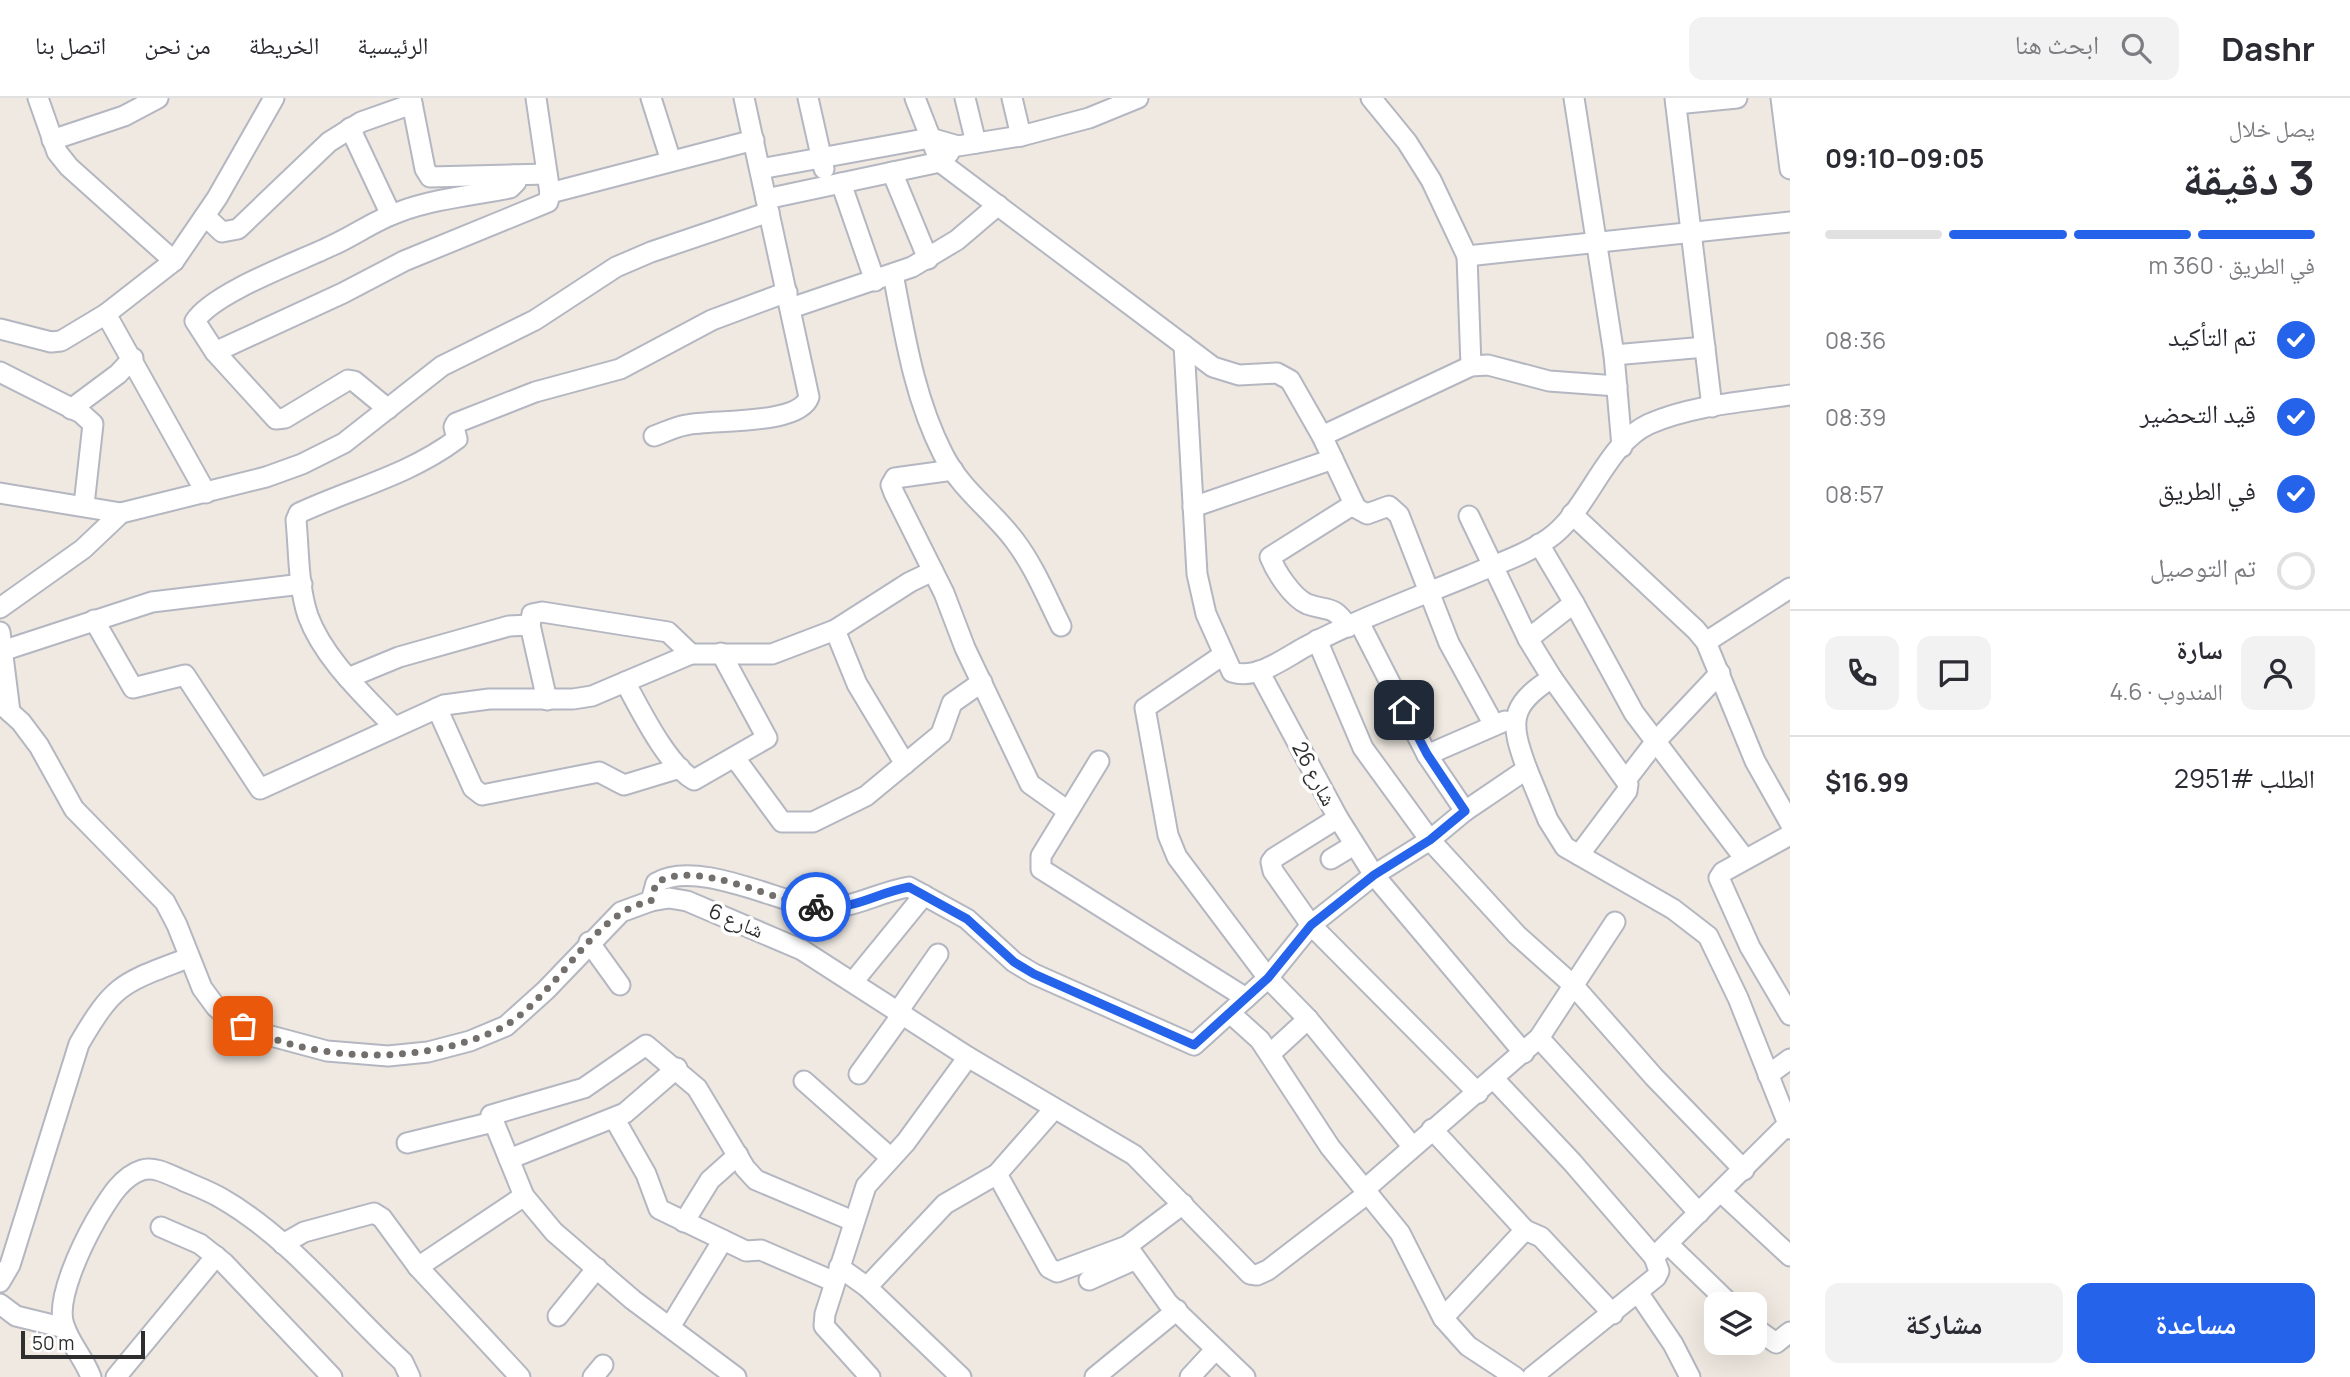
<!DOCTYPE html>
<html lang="ar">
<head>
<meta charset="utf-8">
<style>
	body { margin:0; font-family:Manrope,"Noto Naskh Arabic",sans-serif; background:#f2f2f3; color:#2b2b33; direction:rtl; height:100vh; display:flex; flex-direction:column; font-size:26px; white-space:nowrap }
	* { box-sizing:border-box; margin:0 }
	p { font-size:23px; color:#7c7c81 }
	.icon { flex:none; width:38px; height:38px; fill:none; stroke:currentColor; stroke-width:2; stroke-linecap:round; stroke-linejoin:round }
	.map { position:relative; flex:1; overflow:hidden; direction:ltr }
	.sheet { display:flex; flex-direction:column; background:#fff; width:560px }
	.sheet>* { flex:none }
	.controls { position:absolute; left:1704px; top:1194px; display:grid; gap:14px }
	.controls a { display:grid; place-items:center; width:63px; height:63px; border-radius:14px; background:#fff; box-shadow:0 7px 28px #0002; font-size:35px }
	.scale { position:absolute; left:21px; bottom:18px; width:124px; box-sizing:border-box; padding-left:7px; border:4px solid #2e2e2e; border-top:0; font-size:19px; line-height:24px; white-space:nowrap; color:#2e2e2e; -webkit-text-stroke:5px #fff; paint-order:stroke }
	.pin { position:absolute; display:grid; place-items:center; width:60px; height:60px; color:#fff; margin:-30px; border-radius:14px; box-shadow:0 4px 10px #0006 }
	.courier { position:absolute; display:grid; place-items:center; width:70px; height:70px; margin:-35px; border:5px solid #2563eb; border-radius:50%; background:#fff; color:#222; box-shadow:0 2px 9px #0007 }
	.summary em { font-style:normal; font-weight:700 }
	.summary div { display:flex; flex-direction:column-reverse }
	.summary { display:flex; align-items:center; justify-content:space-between; height:119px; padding:0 35px }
	h1 { font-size:46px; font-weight:700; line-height:52px }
	.bar { display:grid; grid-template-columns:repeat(4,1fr); gap:10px 7px; align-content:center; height:84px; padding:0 35px }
	.bar i { height:9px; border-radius:5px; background:#e1e1e2 }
	.bar .current { background:#2563eb }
	.bar p { grid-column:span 4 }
	.line { display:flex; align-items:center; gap:18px; padding:0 35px; border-top:2px solid #e1e1e2 }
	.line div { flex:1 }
	.round { display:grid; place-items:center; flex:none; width:74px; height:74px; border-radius:14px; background:#f2f2f3 }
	ol { padding:0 35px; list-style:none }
	li { display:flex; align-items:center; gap:21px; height:77px }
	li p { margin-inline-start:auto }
	li .icon { padding:7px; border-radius:50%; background:#2563eb; color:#fff; stroke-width:4 }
	li:last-child { color:#7c7c81 }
	li i { width:38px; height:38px; border:4px solid #e1e1e2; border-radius:50% }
	.action { display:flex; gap:14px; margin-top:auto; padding:14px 35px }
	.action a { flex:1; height:80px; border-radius:14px; background:#2563eb; color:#fff; font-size:28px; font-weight:700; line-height:80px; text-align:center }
	.action a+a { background:#f2f2f3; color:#2b2b33 }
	header { display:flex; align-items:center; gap:42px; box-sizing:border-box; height:98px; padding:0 35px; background:#fff; border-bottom:2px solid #e1e1e2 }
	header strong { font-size:33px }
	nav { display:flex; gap:38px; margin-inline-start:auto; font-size:24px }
	.search { width:490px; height:63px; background:#f2f2f3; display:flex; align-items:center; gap:18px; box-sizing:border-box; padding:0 24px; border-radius:14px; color:#7c7c81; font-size:26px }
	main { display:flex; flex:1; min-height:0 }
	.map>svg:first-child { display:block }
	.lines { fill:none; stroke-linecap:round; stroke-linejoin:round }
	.minor-casing { stroke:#b4b7c1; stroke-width:23 }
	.minor { stroke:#fff; stroke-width:19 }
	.done { stroke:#726f6d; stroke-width:7; stroke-dasharray:0 12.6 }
	.route { stroke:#2563eb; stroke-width:9 }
	.labels { text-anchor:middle; stroke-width:7; stroke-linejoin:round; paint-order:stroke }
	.street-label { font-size:21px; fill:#2e2e2e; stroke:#fff }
</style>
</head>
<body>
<header>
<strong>Dashr</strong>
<div class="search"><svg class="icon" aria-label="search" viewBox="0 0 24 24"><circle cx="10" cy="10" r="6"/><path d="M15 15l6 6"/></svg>ابحث هنا</div>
<nav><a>الرئيسية</a><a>الخريطة</a><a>من نحن</a><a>اتصل بنا</a></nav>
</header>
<main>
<section class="sheet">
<div class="summary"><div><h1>3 دقيقة</h1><p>يصل خلال</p></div><em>09:05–09:10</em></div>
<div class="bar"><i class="current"></i><i class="current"></i><i class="current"></i><i></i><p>في الطريق · 360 m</p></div>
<ol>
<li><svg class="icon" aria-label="check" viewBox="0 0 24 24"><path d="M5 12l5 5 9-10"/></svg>تم التأكيد<p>08:36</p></li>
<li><svg class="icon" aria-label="check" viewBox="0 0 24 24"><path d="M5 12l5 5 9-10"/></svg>قيد التحضير<p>08:39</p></li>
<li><svg class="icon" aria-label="check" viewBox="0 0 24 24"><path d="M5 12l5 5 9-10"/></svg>في الطريق<p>08:57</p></li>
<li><i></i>تم التوصيل</li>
</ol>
<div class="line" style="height:126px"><a class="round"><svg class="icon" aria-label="person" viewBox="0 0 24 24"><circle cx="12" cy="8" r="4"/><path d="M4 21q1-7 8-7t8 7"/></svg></a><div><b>سارة</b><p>المندوب · 4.6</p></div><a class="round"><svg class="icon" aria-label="chat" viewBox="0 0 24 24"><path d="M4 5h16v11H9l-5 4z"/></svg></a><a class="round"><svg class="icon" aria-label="phone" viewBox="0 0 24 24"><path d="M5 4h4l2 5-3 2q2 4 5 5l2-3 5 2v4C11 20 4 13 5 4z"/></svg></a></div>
<div class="line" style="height:91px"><div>الطلب #2951</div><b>$16.99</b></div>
<div class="action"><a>مساعدة</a><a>مشاركة</a></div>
</section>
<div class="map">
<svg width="1790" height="1279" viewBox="0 0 1790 1279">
	<rect width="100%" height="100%" fill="#efe9e1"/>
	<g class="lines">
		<defs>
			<g id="minor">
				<polyline points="38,0 57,54 69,69 174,163"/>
				<polyline points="411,0 425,71 430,79 547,76"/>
				<polyline points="651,0 671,63"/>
				<polyline points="808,0 824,71"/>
				<polyline points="915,0 940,64 1213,269 1239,277 1277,275 1290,282 1322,338 1356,410 1367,416 1389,408 1399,417 1449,545 1494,627"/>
				<polyline points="965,0 976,45"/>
				<polyline points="1012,0 1021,38"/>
				<polyline points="1371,0 1407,44 1431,82 1467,158 1790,124"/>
				<polyline points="1574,0 1614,257 1622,349"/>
				<polyline points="1675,0 1712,309"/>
				<polyline points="1781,0 1790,71"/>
				<polyline points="1676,6 1737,0"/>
				<polyline points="350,30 391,117"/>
				<polyline points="52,42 124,18 158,0"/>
				<polyline points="760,71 930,40 958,48 1021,38 1089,20 1138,0"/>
				<polyline points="892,74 928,161"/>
				<polyline points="841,85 875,183"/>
				<polyline points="550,95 754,42"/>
				<polyline points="766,101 940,64 949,55"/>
				<polyline points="205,118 222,134 238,131 329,44 361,24 412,6"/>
				<polyline points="1467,158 1471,268"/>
				<path d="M893,176C905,238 914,299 943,356C961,392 992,412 1015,443C1034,468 1047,500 1061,528"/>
				<polyline points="791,210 912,169 957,142 998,107"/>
				<polyline points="106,216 206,395"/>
				<polyline points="0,231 51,244 61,243 106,216 174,163 217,100 274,0"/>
				<path d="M1184,247L1197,476L1206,516L1232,574C1257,582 1283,561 1305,549C1358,521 1415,500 1471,477C1496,466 1525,457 1548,441C1588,414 1605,346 1649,326C1692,307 1744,304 1790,297"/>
				<polyline points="215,254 343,195 404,163 548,104 550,95 536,0"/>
				<polyline points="1614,257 1705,249"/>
				<polyline points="0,274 81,315 93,326 84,407"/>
				<polyline points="71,311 118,276 133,260"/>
				<path d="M388,311L354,283L348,282L285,320L276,321L215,254L195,223C214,194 298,164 331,148C354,138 375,122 399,114C433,101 474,97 510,90L516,84L515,77"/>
				<path d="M654,338C665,334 675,329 686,327C711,321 799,328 809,299L744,0"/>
				<polyline points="1322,338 1471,268 1488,267 1549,283 1617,288"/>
				<polyline points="953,372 895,380 891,387 894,395 944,495 965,550 1030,686 1068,713"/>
				<polyline points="0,395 121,415 266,379 302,366 344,345 442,268 535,222 616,169 651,154 769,114"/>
				<polyline points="1193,409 1333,361"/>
				<polyline points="1572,416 1696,532 1706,544 1755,663 1790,725"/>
				<polyline points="1469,418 1528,541 1552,580 1628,686 1627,693 1579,757"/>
				<polyline points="1574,505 1634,615 1745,761"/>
				<polyline points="0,510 83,451 121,415"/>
				<polyline points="94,522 133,590 185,577 260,691 444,607 489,601 573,601 592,598 691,556 772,556 835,532 910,484 933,473"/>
				<polyline points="1359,524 1427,657 1465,713"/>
				<polyline points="530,527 532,516 542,514 668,534 691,556"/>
				<path d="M1348,529C1333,506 1329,514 1307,506C1292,499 1276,474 1270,459L1354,406"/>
				<polyline points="835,532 857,586 905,666"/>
				<polyline points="0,534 10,614"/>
				<polyline points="1528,541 1574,505 1539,446"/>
				<polyline points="1317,542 1363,650 1430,742 1517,837 1573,887 1654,979 1744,1072"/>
				<polyline points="1706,544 1790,490"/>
				<polyline points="2,553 152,504 302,486"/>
				<polyline points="1223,557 1145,610 1168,737 1177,759 1268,880 1308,921 1412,1048"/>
				<polyline points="1259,573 1338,720 1374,777 1524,955"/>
				<polyline points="348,580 399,559 509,528 530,527 547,602"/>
				<path d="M625,584C640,611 667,667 694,682L767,640L721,555"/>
				<polyline points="0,605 21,624 39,648 74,711 165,804 177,827 202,890 216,909 230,921 256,934 327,953 388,958 428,954 470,943 506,928 546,892 621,814 651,803 669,800 687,803 802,852 968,959 1134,1057 1250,1176 1257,1177 1268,1172 1367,1096"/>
				<polyline points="437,610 473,690 482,697 599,674 624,687 680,670"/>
				<path d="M394,629C364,597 324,561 308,518C298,488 299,453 296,422L299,415C353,390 409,377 457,341L454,329L456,325L535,294L620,271L712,222L787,194"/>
				<polyline points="1427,657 1505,623"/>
				<polyline points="735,660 782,724 813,724 866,698 941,636 952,605 982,584"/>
				<polyline points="1099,663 1041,758 1041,771 1246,900"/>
				<path d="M1527,671C1510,625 1508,608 1552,580"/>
				<polyline points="1626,682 1656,643 1720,575"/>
				<polyline points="1338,720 1274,760 1271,764 1273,773 1311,827 1478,995"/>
				<polyline points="1790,737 1723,774 1719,780 1750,849 1790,917"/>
				<polyline points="1331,761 1354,747"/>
				<path d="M651,803L656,785C693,762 769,799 809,808C847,816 873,795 909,789L967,821L1014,864L1034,876L1194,947L1268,880L1311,827L1374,777L1430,742L1465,713L1527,671L1548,722L1565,749L1673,811L1708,838L1738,900L1790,1031"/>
				<polyline points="589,844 620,887"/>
				<polyline points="853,884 924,797"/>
				<polyline points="899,912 938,856"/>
				<polyline points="1230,915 1260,942 1330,1049 1400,1135 1443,1220"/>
				<polyline points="1539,940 1699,1115"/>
				<polyline points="1270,956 1308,921"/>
				<polyline points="859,976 903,915"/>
				<polyline points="1768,977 1790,961"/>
				<polyline points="1494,981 1572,1064 1654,1159"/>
				<polyline points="804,983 891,1060"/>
				<polyline points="614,1020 646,1076 659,1111 746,1153 761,1152 835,1184"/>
				<polyline points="1432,1031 1525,1132 1443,1220 1468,1248 1515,1279"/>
				<polyline points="407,1045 493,1024"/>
				<polyline points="509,1061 625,1015 677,970"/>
				<polyline points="997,1076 1049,1170 1057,1174 1127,1148 1183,1106"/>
				<polyline points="1364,1092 1539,940 1615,824"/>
				<polyline points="1721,1094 1790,1158"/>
				<polyline points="684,1124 710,1082 738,1057"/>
				<polyline points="161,1129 200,1146 224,1165 332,1279"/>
				<polyline points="1525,1132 1541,1139 1613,1216"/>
				<polyline points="283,1146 304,1134 374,1115 382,1120 418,1169 520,1279"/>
				<polyline points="1668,1146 1730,1206"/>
				<polyline points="1127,1148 1168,1205 1245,1279"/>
				<polyline points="418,1169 524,1098"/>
				<polyline points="839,1169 867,1189 961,1279"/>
				<polyline points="1089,1182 1134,1162"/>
				<path d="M0,1184L10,1167L79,946C115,884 123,885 188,860"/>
				<polyline points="867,1189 945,1106 997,1076 1054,1011"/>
				<polyline points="1639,1196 1673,1246 1690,1279"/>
				<polyline points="0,1206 16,1218 65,1230"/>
				<polyline points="558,1218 597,1170"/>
				<polyline points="670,1229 723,1142"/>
				<polyline points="1755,1230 1776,1245 1790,1234"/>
				<path d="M91,1279C84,1260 70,1246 64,1227C55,1201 83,1145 96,1122C107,1104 120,1079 142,1072C155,1068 170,1077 182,1082C195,1088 209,1093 221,1100C291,1140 344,1210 403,1264L410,1279"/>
				<polyline points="116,1279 216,1158"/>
				<polyline points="593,1279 603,1267"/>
				<polyline points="736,1279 633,1202 554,1134 524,1098 491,1017 584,990 646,947 697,990 745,1070 756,1082 853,1123"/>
				<polyline points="870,1279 824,1228 825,1216 866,1088 906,1044 968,959"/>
				<polyline points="1095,1279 1177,1212"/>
				<polyline points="1190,1279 1215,1252"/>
				<polyline points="1532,1279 1656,1179 1659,1173 1654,1159 1790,1024"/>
			</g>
		</defs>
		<use href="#minor" class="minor-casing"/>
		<use href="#minor" class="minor"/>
	</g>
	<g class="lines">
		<path class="done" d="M243,928C318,966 428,967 503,929C518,921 535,904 547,891C578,859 606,812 651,803L656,785C696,760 772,803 816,809"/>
		<path class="route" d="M816,809C857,812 872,796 909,789L967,821L1014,864L1034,876L1194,947L1268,880L1311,827L1374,777L1430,742L1465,713L1427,656L1404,612"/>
	</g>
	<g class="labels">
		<g class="street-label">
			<text transform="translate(1314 676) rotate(62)" y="7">شارع 26</text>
			<text transform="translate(736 823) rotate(23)" y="7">شارع 6</text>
		</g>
	</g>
</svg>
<div class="controls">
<a><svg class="icon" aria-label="layers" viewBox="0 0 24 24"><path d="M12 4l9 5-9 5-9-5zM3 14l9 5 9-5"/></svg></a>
</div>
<div class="scale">50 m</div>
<div class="pin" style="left:243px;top:928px;background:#ea580c"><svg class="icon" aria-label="bag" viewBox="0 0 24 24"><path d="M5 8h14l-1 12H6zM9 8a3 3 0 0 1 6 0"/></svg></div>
<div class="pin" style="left:1404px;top:612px;background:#1f2937"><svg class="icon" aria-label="home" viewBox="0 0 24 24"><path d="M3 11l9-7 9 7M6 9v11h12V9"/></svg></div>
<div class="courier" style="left:816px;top:809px"><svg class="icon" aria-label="bike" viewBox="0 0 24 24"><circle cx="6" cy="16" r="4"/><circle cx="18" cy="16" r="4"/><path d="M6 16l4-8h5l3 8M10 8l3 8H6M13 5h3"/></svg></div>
</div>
</main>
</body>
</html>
